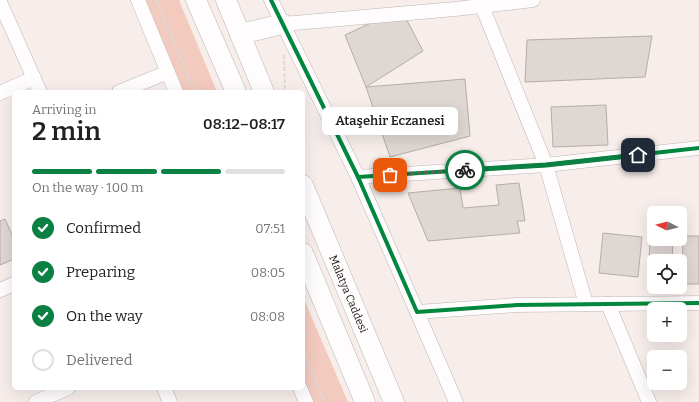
<!DOCTYPE html>
<html lang="en">
<head>
<meta charset="utf-8">
<style>
	body { margin:0; font-family:Bitter,serif; background:#f2f2f2; color:#202124; height:100vh; display:flex; flex-direction:column; font-size:15px; white-space:nowrap }
	* { box-sizing:border-box; margin:0 }
	p { font-size:13px; color:#757577 }
	.icon { flex:none; width:22px; height:22px; fill:none; stroke:currentColor; stroke-width:2; stroke-linecap:round; stroke-linejoin:round }
	.map { position:relative; flex:1; overflow:hidden }
	.sheet { position:absolute; left:12px; top:90px; width:293px; height:300px; display:flex; flex-direction:column; background:#fff; border-radius:6px; box-shadow:0 4px 16px #0002 }
	.sheet>* { flex:none }
	.needle { width:26px; rotate:276deg }
	.tools { position:absolute; left:647px; top:206px; display:grid; gap:8px }
	.tools a { display:grid; place-items:center; width:40px; height:40px; border-radius:6px; background:#fff; box-shadow:0 4px 16px #0002; font-size:20px }
	.pin { position:absolute; display:grid; place-items:center; width:34px; height:34px; color:#fff; margin:-17px; border-radius:8px; box-shadow:0 2px 6px #0006 }
	.courier { position:absolute; display:grid; place-items:center; width:40px; height:40px; margin:-20px; border:3px solid #0b8043; border-radius:50%; background:#fff; color:#222; box-shadow:0 1px 5px #0007 }
	.bubble { position:absolute; height:28px; border-radius:6px; background:#fff; box-shadow:0 4px 16px #0002; font-size:13px; font-weight:600; line-height:28px; text-align:center }
	.head em { font-style:normal; font-weight:600 }
	.head div { display:flex; flex-direction:column-reverse }
	.head { display:flex; align-items:center; justify-content:space-between; height:68px; padding:0 20px }
	h1 { font-size:26px; font-weight:600; line-height:30px }
	.bar { display:grid; grid-template-columns:repeat(4,1fr); gap:6px 4px; align-content:center; height:48px; padding:0 20px }
	.bar i { height:5px; border-radius:3px; background:#e0e0e0 }
	.bar .current { background:#0b8043 }
	.bar p { grid-column:span 4 }
	ol { padding:0 20px; list-style:none }
	li { display:flex; align-items:center; gap:12px; height:44px }
	li p { margin-inline-start:auto }
	li .icon { padding:4px; border-radius:50%; background:#0b8043; color:#fff; stroke-width:4 }
	li:last-child { color:#757577 }
	li i { width:22px; height:22px; border:2px solid #e0e0e0; border-radius:50% }
	.map>svg:first-child { display:block }
	.green { fill:#f3cabe }
	.building { fill:#dfd7d4; stroke:#b5adaa }
	.lines { fill:none; stroke-linecap:round; stroke-linejoin:round }
	.minor-casing { stroke:#bdb5b2; stroke-width:15 }
	.highway-casing { stroke:#bdb5b2; stroke-width:21 }
	.path { stroke:#dcd9d7; stroke-width:2; stroke-dasharray:4 2; stroke-linecap:butt }
	.minor { stroke:#fefcfc; stroke-width:14 }
	.highway { stroke:#fefcfc; stroke-width:20 }
	.cycleway-casing { stroke:#fff; stroke-width:6 }
	.cycleway { stroke:#00873e; stroke-width:4 }
	.done { stroke:#675e5c; stroke-width:4; stroke-dasharray:0 7.2 }
	.route { stroke:#0b8043; stroke-width:5 }
	.labels { text-anchor:middle; stroke-width:3; stroke-linejoin:round; paint-order:stroke }
	.street-label { font-size:11px; fill:#19110f; stroke:#fff }
</style>
</head>
<body>
<div class="map">
<svg width="699" height="402" viewBox="0 0 699 402">
	<rect width="100%" height="100%" fill="#f7eeeb"/>
	<g class="green">
		<polygon points="145,0 179,0 217,92 184,92"/>
		<polygon points="303,297 348,402 313,402 303,378"/>
	</g>
	<g class="building">
		<polygon points="401,9 423,51 366,87 345,35"/>
		<polygon points="652,36 645,77 525,82 527,40"/>
		<polygon points="465,79 470,136 390,157 366,87"/>
		<polygon points="606,105 608,145 553,147 551,107"/>
		<polygon points="519,183 525,221 517,221 520,233 428,241 408,193 460,188 463,208 499,205 496,185"/>
		<polygon points="5,219 14,239 14,259 0,265 0,221"/>
		<polygon points="603,233 642,237 638,277 599,273"/>
		<polygon points="683,236 699,236 699,284 682,284"/>
		<polygon points="650,240 673,241 672,261 654,261 654,281 648,281"/>
	</g>
	<g class="lines">
		<defs>
			<g id="minor">
				<polyline points="138,0 176,92"/>
				<polyline points="271,0 358,177 417,312 517,305 699,303"/>
				<polyline points="0,2 40,92"/>
				<polyline points="482,6 546,165 586,304"/>
				<polyline points="283,24 455,9 533,0"/>
				<polyline points="119,92 168,72"/>
				<polyline points="0,93 34,78"/>
				<polyline points="358,177 546,165 699,148"/>
				<polyline points="0,290 14,284"/>
				<polyline points="608,304 649,402"/>
				<polyline points="417,312 456,402"/>
				<polyline points="164,388 170,402"/>
				<polyline points="300,388 306,402"/>
				<polyline points="36,402 68,388"/>
			</g>
			<g id="highway">
				<polyline points="196,0 236,92"/>
				<polyline points="226,0 264,92"/>
				<polyline points="240,34 283,24"/>
				<path id="s1" d="M303,185L394,402"/>
				<polyline points="303,253 365,402"/>
			</g>
		</defs>
		<use href="#minor" class="minor-casing"/>
		<use href="#highway" class="highway-casing"/>
		<g class="path">
			<polyline points="156,0 195,92"/>
			<polyline points="284,55 285,92"/>
			<polyline points="303,352 325,402"/>
		</g>
		<use href="#minor" class="minor"/>
		<use href="#highway" class="highway"/>
		<defs>
			<g id="cycleway">
				<polyline points="271,0 358,177 417,312 517,305 699,303"/>
				<polyline points="358,177 546,165 699,148"/>
			</g>
		</defs>
		<use href="#cycleway" class="cycleway-casing"/>
		<use href="#cycleway" class="cycleway"/>
	</g>
	<g class="lines">
		<polyline class="done" points="390,175 465,170"/>
		<polyline class="route" points="465,170 546,165 638,155"/>
	</g>
	<g class="labels">
		<g class="street-label">
			<text dy="4" stroke="none"><textPath href="#s1" startOffset="118">Malatya Caddesi</textPath></text>
		</g>
	</g>
</svg>
<div class="tools">
<a><svg class="needle" viewBox="-14 -14 28 28"><path d="M0-13l5 13h-10z" fill="#e53935"/><path d="M0 13l5-13h-10z" fill="#757577"/></svg></a>
<a><svg class="icon" aria-label="locate" viewBox="0 0 24 24"><circle cx="12" cy="12" r="6"/><path d="M12 2v4M12 18v4M2 12h4M18 12h4"/></svg></a>
<a>+</a>
<a>−</a>
</div>
<div class="pin" style="left:390px;top:175px;background:#ea580c"><svg class="icon" aria-label="bag" viewBox="0 0 24 24"><path d="M5 8h14l-1 12H6zM9 8a3 3 0 0 1 6 0"/></svg></div>
<div class="pin" style="left:638px;top:155px;background:#1f2937"><svg class="icon" aria-label="home" viewBox="0 0 24 24"><path d="M3 11l9-7 9 7M6 9v11h12V9"/></svg></div>
<div class="courier" style="left:465px;top:170px"><svg class="icon" aria-label="bike" viewBox="0 0 24 24"><circle cx="6" cy="16" r="4"/><circle cx="18" cy="16" r="4"/><path d="M6 16l4-8h5l3 8M10 8l3 8H6M13 5h3"/></svg></div>
<div class="bubble" style="left:322px;top:107px;width:136px">Ataşehir Eczanesi</div>
<section class="sheet">
<div class="head"><div><h1>2 min</h1><p>Arriving in</p></div><em>08:12–08:17</em></div>
<div class="bar"><i class="current"></i><i class="current"></i><i class="current"></i><i></i><p>On the way · 100 m</p></div>
<ol>
<li><svg class="icon" aria-label="check" viewBox="0 0 24 24"><path d="M5 12l5 5 9-10"/></svg>Confirmed<p>07:51</p></li>
<li><svg class="icon" aria-label="check" viewBox="0 0 24 24"><path d="M5 12l5 5 9-10"/></svg>Preparing<p>08:05</p></li>
<li><svg class="icon" aria-label="check" viewBox="0 0 24 24"><path d="M5 12l5 5 9-10"/></svg>On the way<p>08:08</p></li>
<li><i></i>Delivered</li>
</ol>
</section>
</div>
</body>
</html>
